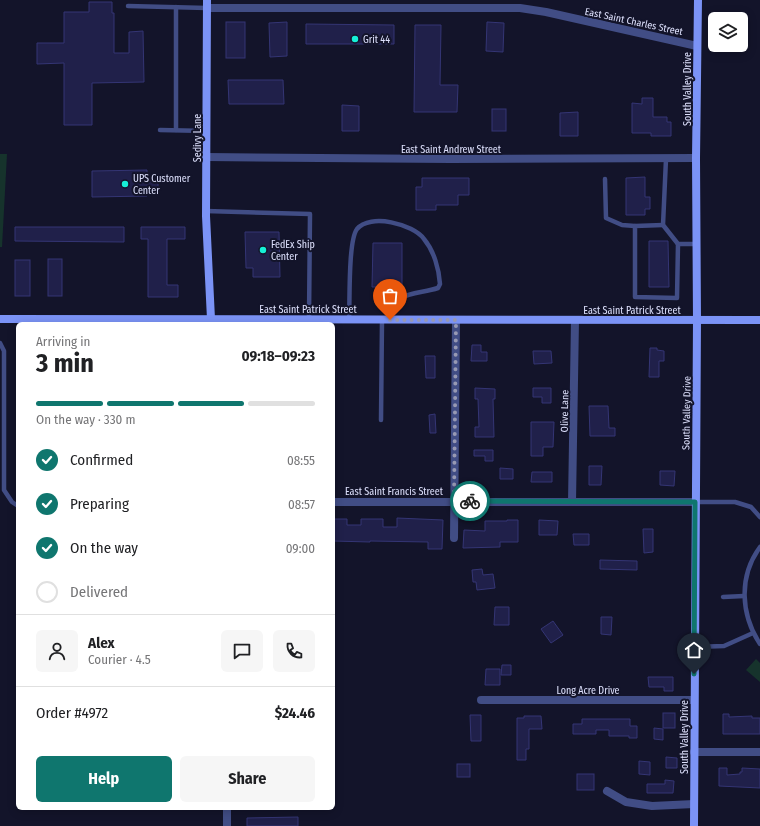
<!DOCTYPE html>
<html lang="en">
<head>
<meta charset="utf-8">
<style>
	body { margin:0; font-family:"Fira Sans Condensed",sans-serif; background:#f6f6f6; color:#202124; height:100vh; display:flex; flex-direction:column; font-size:15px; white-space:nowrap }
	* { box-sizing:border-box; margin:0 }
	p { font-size:13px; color:#757577 }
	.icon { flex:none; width:22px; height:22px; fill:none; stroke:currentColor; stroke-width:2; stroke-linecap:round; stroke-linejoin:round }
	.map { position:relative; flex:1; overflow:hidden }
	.drawer { position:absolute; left:16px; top:322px; width:319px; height:488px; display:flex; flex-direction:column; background:#fff; border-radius:6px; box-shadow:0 2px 10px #0003 }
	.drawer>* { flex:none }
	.controls { position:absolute; left:708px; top:12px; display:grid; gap:8px }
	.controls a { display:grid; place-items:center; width:40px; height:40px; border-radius:6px; background:#fff; box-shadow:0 2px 10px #0003; font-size:20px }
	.pin { position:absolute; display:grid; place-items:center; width:34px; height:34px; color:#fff; margin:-41px -17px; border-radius:50% 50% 50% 0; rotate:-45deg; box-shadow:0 0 4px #0007 }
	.pin .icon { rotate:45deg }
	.courier { position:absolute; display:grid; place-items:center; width:40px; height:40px; margin:-20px; border:3px solid #0f766e; border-radius:50%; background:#fff; color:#222; box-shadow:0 1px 5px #0007 }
	.headline em { font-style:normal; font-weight:700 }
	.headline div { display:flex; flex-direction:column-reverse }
	.headline { display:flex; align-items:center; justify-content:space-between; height:68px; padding:0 20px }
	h1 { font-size:26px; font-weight:700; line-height:30px }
	.bar { display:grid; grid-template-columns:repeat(4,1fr); gap:6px 4px; align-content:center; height:48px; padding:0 20px }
	.bar i { height:5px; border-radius:3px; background:#e0e0e0 }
	.bar .active { background:#0f766e }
	.bar p { grid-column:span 4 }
	.line { display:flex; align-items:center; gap:10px; padding:0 20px; border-top:1px solid #e0e0e0 }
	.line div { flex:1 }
	.round { display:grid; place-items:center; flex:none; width:42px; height:42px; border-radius:6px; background:#f6f6f6 }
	ol { padding:0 20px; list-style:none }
	li { display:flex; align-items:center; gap:12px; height:44px }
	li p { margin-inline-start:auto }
	li .icon { padding:4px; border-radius:50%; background:#0f766e; color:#fff; stroke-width:4 }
	li:last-child { color:#757577 }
	li i { width:22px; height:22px; border:2px solid #e0e0e0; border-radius:50% }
	.action { display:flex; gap:8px; margin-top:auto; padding:8px 20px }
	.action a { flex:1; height:46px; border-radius:6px; background:#0f766e; color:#fff; font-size:16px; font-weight:700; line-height:46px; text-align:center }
	.action a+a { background:#f6f6f6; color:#202124 }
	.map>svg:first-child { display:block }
	.green { fill:#16332c }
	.building { fill:#20204a; stroke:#343574 }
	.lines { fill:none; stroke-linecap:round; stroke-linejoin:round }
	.lane { stroke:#414d85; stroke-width:4.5 }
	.street { stroke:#414d85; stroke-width:8 }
	.secondary { stroke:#7b93f6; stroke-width:8 }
	.done { stroke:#9799b3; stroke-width:4; stroke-dasharray:0 7.2 }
	.route { stroke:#0f766e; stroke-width:5 }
	.poi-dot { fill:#16f0d7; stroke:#13142a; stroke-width:1.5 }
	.labels { text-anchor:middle; stroke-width:4; stroke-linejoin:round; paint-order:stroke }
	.street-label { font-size:10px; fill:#dee1fd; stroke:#13142a }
	.poi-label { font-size:10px; fill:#dee1fd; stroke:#13142a; text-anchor:start }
</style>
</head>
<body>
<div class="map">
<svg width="760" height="826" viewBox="0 0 760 826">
	<rect width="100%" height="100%" fill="#13142a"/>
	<g class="green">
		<polygon points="0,154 7,154 2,247 0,247"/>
		<polygon points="756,659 760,663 760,682 746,670"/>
	</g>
	<g class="building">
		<polygon points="89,2 112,2 112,13 114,13 114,53 129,53 129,32 143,31 144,82 92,83 92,125 64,125 64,63 37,64 37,43 64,43 64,12 89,12"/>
		<rect x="226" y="22" width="19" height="36"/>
		<polygon points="287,22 287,56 270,57 269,23"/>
		<polygon points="487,22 504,23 503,52 486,51"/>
		<polygon points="306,24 394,25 394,44 306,44"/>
		<polygon points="415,25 441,25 440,85 458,85 457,112 414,112"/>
		<polygon points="228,80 283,80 284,104 229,104"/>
		<polygon points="642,98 653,98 653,117 667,117 667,122 671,122 671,136 651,136 651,133 632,133 632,103 642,104"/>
		<polygon points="342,105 359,106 359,131 342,131"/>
		<rect x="492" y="109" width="14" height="22"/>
		<polygon points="578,112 578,136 560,136 560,113"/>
		<polygon points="147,170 147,180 158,180 158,187 146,187 147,196 92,197 92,171"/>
		<polygon points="645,177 645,197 650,197 650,209 645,209 645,215 626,215 626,178"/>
		<polygon points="422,178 469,178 469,195 458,195 458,205 436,205 436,210 416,210 416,187 422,187"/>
		<polygon points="15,227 124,227 124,242 15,241"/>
		<polygon points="141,227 185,227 185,239 167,239 167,285 178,285 178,297 148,297 148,239 141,239"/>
		<polygon points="245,232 279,232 280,277 253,277 253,268 246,268"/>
		<polygon points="649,241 668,241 669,287 649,287"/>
		<polygon points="373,243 402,243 402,287 372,287"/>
		<rect x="48" y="259" width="14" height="37"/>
		<rect x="15" y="260" width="15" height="36"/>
		<polygon points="472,345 481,345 481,352 487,352 487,361 471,361"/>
		<polygon points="650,348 657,348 657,350 664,351 664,361 659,361 659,377 649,377"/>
		<polygon points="533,351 551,351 552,363 534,364"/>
		<polygon points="425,356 435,356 435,378 426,378"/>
		<polygon points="475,388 495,389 495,399 493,399 494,437 475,437 475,427 479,427 478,399 475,399"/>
		<polygon points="533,388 551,388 551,403 542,403 542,397 533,397"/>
		<polygon points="589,406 608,406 609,428 615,428 615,436 590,436"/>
		<polygon points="435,414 436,433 430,433 429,415"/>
		<polygon points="531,422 554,422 553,447 543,447 543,456 531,456"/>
		<polygon points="474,450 493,450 493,461 485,461 485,456 474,456"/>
		<polygon points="589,466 602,466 601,485 589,485"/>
		<polygon points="500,468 513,469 513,479 500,479"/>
		<polygon points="660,471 675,471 674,486 660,485"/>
		<polygon points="532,472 552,472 552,482 531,482"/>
		<polygon points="397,518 443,520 442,549 428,549 428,542 370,541 370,542 333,541 333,519 347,519 347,525 361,525 361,519 383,519 383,527 397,527"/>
		<polygon points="507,520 518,520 518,542 500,542 500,547 463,548 464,530 485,531 485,521 507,521"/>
		<polygon points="539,520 558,521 557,535 539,535"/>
		<polygon points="643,529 653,529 653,552 644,553"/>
		<polygon points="573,534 589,534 589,545 574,545"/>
		<polygon points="600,560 637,561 637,570 600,569"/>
		<polygon points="482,569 483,575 493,574 495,588 477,590 476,582 473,582 472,570"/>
		<polygon points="495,607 509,607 509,625 494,625"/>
		<polygon points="601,617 612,617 611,635 601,634"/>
		<polygon points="553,621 563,635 551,643 541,629"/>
		<polygon points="502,665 511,665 511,675 501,675"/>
		<polygon points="486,669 500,669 500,685 485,685"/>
		<polygon points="648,677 673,677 673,691 664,691 664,687 649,687"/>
		<rect x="663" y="713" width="12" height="15"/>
		<polygon points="723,714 729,714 729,717 752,716 752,718 760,718 760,734 723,734"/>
		<polygon points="470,715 481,715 481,741 471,741"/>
		<polygon points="524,716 541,716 542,729 529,729 529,749 526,749 526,760 517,760 517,718 524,718"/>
		<polygon points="582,719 630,719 630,726 637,726 637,738 629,738 629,736 609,736 609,730 596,730 596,734 573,734 573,724 582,724"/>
		<polygon points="654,728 663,729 663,740 654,739"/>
		<polygon points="666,757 677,758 677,768 666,768"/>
		<polygon points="639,761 650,762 650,775 639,774"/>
		<rect x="457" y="764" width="13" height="13"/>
		<polygon points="719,768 727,768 727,775 740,774 740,772 742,772 742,768 760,769 760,788 719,786"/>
		<rect x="577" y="774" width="17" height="16"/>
		<polygon points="665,780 674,781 673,793 647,793 647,784 665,784"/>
		<polygon points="298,817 298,826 247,826 247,818"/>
	</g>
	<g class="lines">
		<g class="lane">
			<polyline points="128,6 207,8"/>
			<polyline points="160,130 207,131"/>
			<polyline points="176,130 176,7"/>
			<polyline points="666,159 663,225 678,244 696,244"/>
			<polyline points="605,179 606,218 622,225 635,226"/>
			<polyline points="206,211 310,214 309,319"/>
			<polyline points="663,225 635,226 635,297 677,298 678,244"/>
			<path d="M349,320C350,302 348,241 357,229C370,213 413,224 424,239C434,251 439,269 440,284L438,288C417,295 391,290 390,320"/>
			<polyline points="0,343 4,351 4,490 12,502 18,506"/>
			<polyline points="381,420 382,320"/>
			<polyline points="695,502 735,502 751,507 760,517"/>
			<path d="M760,547C738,577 741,615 760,644"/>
			<polyline points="723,597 744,596"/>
			<polyline points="695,647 724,646 753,633"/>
		</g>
		<g class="street">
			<polyline points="207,8 520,8 546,12 697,46"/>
			<polyline points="206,157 451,159 696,158"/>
			<polyline points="333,502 695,502"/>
			<polyline points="572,502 575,320"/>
			<polyline points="454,538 456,320"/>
			<polyline points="481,700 694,700"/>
			<polyline points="694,752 760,752"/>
			<polyline points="607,791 626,802 652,806 694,804"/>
			<polyline points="227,808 227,826"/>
		</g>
		<g class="secondary">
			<polyline points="207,0 206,216 211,319"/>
			<polyline points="0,319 760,320"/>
			<polyline points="694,826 697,320 696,158 698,0"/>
		</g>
	</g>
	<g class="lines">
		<polyline class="done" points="390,320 456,320 454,501 470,501"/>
		<polyline class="route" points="470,501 695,502 694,674"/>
	</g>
	<g class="poi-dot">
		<circle cx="355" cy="39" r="4"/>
		<circle cx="125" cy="184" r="4"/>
		<circle cx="263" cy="250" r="4"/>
	</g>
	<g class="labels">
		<g class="street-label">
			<text transform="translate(634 21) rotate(12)" y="4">East Saint Charles Street</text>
			<text transform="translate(687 89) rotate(-90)" y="4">South Valley Drive</text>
			<text transform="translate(197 138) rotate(-90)" y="4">Sedivy Lane</text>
			<text x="451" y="153">East Saint Andrew Street</text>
			<text x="308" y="313">East Saint Patrick Street</text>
			<text x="632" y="314">East Saint Patrick Street</text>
			<text transform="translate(564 411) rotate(-89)" y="4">Olive Lane</text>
			<text transform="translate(686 413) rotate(-89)" y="4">South Valley Drive</text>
			<text x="394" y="495">East Saint Francis Street</text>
			<text x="588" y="694">Long Acre Drive</text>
			<text transform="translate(684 737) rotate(-90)" y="4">South Valley Drive</text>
		</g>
		<g class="poi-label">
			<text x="363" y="43">Grit 44</text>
			<text x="133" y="182">UPS Customer<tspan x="133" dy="12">Center</tspan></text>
			<text x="271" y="248">FedEx Ship<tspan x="271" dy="12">Center</tspan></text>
		</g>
	</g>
</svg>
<div class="controls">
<a><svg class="icon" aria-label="layers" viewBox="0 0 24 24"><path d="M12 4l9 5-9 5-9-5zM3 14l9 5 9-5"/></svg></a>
</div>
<div class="pin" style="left:390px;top:320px;background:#ea580c"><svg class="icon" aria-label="bag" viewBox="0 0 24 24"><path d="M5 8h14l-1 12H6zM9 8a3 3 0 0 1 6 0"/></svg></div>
<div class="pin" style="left:694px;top:674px;background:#1f2937"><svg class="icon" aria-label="home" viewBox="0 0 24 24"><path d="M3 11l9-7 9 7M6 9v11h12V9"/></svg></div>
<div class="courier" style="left:470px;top:501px"><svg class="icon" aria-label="bike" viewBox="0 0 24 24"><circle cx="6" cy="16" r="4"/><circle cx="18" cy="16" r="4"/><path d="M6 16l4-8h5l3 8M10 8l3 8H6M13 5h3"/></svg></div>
<section class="drawer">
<div class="headline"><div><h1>3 min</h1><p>Arriving in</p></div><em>09:18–09:23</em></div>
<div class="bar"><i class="active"></i><i class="active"></i><i class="active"></i><i></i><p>On the way · 330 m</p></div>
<ol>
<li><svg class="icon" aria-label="check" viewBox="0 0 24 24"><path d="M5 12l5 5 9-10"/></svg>Confirmed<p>08:55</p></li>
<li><svg class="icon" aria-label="check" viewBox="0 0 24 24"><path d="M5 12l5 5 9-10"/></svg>Preparing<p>08:57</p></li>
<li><svg class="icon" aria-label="check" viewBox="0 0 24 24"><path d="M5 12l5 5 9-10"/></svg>On the way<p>09:00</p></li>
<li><i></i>Delivered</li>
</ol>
<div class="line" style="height:72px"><a class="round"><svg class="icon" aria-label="person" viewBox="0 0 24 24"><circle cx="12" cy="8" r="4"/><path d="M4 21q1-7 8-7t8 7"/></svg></a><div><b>Alex</b><p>Courier · 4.5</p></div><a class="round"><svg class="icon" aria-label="chat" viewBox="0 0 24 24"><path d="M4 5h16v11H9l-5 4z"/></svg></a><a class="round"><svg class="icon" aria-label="phone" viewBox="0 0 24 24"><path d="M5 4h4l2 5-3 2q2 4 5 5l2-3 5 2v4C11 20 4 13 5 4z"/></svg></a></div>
<div class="line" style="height:52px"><div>Order #4972</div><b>$24.46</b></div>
<div class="action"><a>Help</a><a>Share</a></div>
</section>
</div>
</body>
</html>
